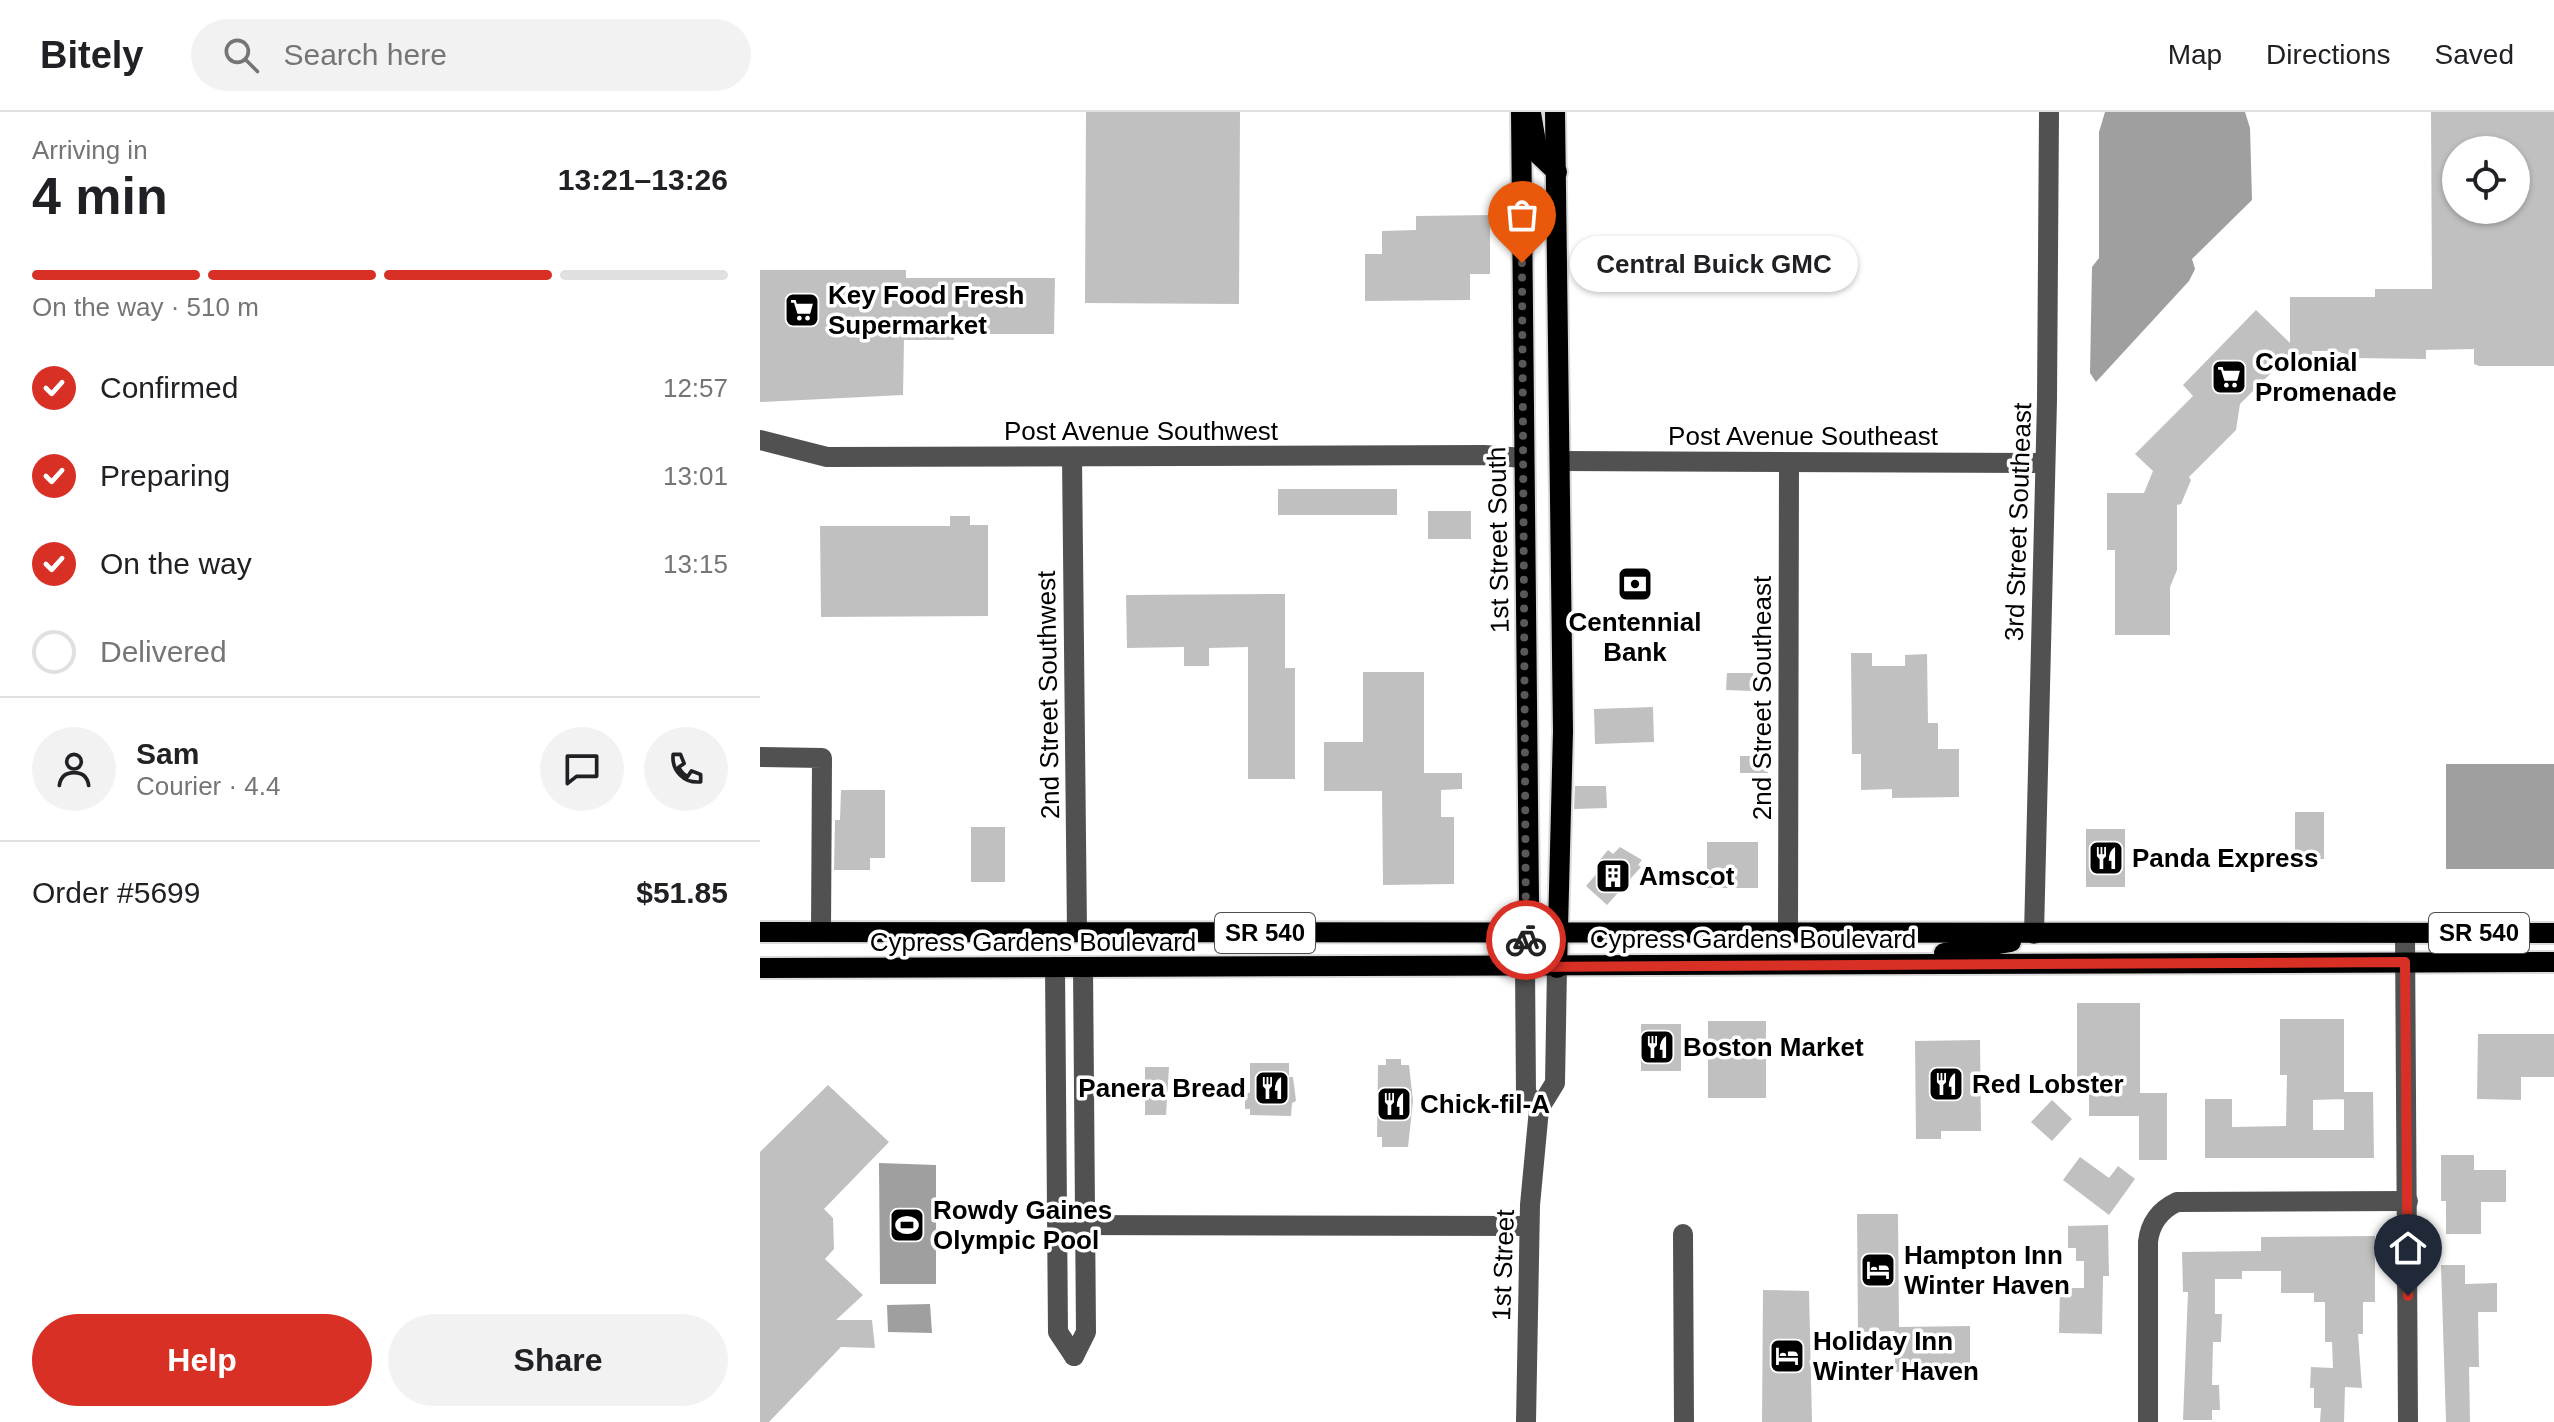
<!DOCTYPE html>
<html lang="en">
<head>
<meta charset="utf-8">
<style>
	body { margin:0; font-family:Arial,sans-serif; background:#f2f2f2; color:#202124; height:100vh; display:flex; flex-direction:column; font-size:30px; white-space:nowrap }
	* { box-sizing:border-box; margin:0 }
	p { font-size:26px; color:#757577 }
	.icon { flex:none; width:44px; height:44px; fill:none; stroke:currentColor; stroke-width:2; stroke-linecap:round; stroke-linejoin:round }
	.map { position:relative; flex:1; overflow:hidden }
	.details { display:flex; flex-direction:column; background:#fff; width:760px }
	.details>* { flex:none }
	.controls { position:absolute; left:1682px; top:24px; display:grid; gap:16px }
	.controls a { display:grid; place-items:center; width:88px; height:88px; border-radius:50%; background:#fff; box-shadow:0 2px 6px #0004; font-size:40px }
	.pin { position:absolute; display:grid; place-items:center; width:68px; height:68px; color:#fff; margin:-82px -34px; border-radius:50% 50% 50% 0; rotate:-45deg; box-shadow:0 0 8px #0007 }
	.pin .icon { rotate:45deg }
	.courier { position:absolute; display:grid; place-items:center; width:80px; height:80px; margin:-40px; border:6px solid #d93025; border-radius:50%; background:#fff; color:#222; box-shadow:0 2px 10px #0007 }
	.bubble { position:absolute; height:56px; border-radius:28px; background:#fff; box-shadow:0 2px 6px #0004; font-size:26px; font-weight:800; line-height:56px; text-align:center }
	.head em { font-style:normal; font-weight:800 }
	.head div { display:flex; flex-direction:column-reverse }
	.head { display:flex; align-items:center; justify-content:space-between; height:136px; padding:0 32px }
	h1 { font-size:52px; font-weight:800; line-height:60px }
	.bar { display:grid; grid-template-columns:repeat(4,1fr); gap:12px 8px; align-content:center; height:96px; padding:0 32px }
	.bar i { height:10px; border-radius:6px; background:#e0e0e0 }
	.bar .current { background:#d93025 }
	.bar p { grid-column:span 4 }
	.line { display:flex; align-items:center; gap:20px; padding:0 32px; border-top:2px solid #e0e0e0 }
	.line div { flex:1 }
	.round { display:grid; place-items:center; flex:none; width:84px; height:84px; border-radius:42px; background:#f2f2f2 }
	ol { padding:0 32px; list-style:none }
	li { display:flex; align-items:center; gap:24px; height:88px }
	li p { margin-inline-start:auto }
	li .icon { padding:8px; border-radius:50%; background:#d93025; color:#fff; stroke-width:4 }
	li:last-child { color:#757577 }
	li i { width:44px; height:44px; border:4px solid #e0e0e0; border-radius:50% }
	.action { display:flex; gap:16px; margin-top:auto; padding:16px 32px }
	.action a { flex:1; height:92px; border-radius:48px; background:#d93025; color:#fff; font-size:32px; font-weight:800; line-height:92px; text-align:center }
	.action a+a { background:#f2f2f2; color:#202124 }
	header { display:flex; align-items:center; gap:48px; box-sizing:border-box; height:112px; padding:0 40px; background:#fff; border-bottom:2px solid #e0e0e0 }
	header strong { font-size:38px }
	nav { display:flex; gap:44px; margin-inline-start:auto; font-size:28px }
	.search { width:560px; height:72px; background:#f2f2f2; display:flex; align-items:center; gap:20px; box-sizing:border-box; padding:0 28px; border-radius:44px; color:#757577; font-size:30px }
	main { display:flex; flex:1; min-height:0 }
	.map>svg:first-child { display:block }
	.water { fill:#9f9f9f }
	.building { fill:#c0c0c0; fill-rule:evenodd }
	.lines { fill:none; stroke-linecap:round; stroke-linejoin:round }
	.major-casing { stroke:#dbdbdb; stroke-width:24 }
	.minor { stroke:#515151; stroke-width:20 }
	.major { stroke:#000; stroke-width:20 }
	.done { stroke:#595959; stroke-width:8; stroke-dasharray:0 14.4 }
	.route { stroke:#d93025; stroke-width:10 }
	.labels { text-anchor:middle; stroke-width:7; stroke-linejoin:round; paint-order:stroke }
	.shield { fill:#fff; stroke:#4c4c4c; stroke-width:2 }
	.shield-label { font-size:24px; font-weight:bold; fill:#000 }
	.poi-label { font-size:26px; font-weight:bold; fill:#000; stroke:#fff; text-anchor:start }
	.street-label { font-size:26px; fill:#000; stroke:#fff }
</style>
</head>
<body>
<header>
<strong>Bitely</strong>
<div class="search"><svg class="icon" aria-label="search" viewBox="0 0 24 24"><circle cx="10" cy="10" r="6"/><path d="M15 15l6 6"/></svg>Search here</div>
<nav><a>Map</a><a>Directions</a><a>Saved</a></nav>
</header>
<main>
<section class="details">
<div class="head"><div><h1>4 min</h1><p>Arriving in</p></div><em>13:21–13:26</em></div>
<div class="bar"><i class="current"></i><i class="current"></i><i class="current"></i><i></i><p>On the way · 510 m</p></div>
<ol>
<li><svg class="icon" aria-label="check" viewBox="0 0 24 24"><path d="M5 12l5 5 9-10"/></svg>Confirmed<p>12:57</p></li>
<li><svg class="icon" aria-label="check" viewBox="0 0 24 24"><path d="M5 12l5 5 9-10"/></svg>Preparing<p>13:01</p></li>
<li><svg class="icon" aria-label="check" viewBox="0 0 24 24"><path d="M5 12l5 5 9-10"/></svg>On the way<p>13:15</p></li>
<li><i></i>Delivered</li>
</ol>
<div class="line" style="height:144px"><a class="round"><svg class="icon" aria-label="person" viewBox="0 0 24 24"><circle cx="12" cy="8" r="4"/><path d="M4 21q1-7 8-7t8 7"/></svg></a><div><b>Sam</b><p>Courier · 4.4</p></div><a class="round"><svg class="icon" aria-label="chat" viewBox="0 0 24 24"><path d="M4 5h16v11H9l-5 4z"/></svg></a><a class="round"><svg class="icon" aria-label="phone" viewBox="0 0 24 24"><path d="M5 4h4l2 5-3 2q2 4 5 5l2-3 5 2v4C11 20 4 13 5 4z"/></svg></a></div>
<div class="line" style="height:104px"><div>Order #5699</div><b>$51.85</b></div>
<div class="action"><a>Help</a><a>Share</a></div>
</section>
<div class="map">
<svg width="1794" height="1310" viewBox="0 0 1794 1310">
	<rect width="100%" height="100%" fill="#fff"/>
	<g class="water">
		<polygon points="1345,0 1485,0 1490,16 1492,88 1432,147 1435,157 1429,169 1336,270 1330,261 1332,155 1339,146 1339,20"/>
		<rect x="1686" y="652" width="108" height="105"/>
		<polygon points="119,1051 176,1053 176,1172 120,1172"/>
		<polygon points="170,1192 172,1221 128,1220 127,1193"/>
	</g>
	<g class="building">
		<polygon points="326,0 480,0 479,192 325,191"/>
		<path d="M1671,0H1794V254H1719L1714,252V237L1666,238V247L1595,246L1577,239H1552L1553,245L1526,257L1520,252L1480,292L1476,318L1429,365L1431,368L1421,392L1417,393V458L1410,475V523H1355V438H1347V381H1384L1393,359L1375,342L1433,284L1423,273L1496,198L1530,231V185H1615V177H1672ZM1696,38H1756V98H1696Z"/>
		<polygon points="730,103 730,162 710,162 710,188 605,189 605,142 622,142 622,119 656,118 656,104"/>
		<polygon points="0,158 146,158 146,166 295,166 294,222 194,222 194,228 144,228 143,283 0,290"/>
		<rect x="518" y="377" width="119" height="26"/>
		<rect x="668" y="399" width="43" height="28"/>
		<polygon points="190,404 210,404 210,413 228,413 228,504 61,505 60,414 190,414"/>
		<polygon points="525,482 525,556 535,556 535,667 488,667 488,535 449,536 449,554 424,554 424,535 367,536 366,483"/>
		<polygon points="1091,541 1112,541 1112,554 1145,554 1145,543 1167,542 1168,611 1178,611 1178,637 1199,637 1199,685 1132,686 1132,677 1101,678 1101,642 1092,642"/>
		<polygon points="603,560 664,560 664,661 702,661 702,677 681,678 681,705 694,705 694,772 623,773 622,679 564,679 564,630 603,630"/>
		<polygon points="967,561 993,561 993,579 966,578"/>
		<polygon points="893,595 894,630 835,632 834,597"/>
		<rect x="980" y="644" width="28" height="17"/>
		<polygon points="815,674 846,674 847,696 814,697"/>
		<polygon points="81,678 125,678 125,746 110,746 110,758 74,758 75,708 80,708"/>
		<rect x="1535" y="700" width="29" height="47"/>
		<rect x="211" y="715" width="34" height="55"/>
		<rect x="1326" y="717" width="39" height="58"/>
		<rect x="947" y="730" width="51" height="46"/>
		<polygon points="860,735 882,748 878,753 881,755 847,793 826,774 844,753 839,749 848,738 853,742"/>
		<polygon points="1317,891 1380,891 1380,981 1407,981 1407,1048 1379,1048 1379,1004 1329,1004 1329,971 1317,971"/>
		<polygon points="1520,907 1584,907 1584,987 1553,988 1553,1018 1584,1018 1584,980 1613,980 1614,1046 1445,1046 1445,987 1472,987 1472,1015 1526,1014 1527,963 1520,963"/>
		<rect x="948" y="909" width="58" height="77"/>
		<rect x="881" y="912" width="40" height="47"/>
		<polygon points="1718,922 1794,922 1794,965 1761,965 1761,988 1717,987"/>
		<polygon points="1220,928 1221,1019 1181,1019 1181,1027 1156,1027 1155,929"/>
		<polygon points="626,947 641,947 641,953 649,953 653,989 648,1035 622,1035 622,1025 617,1025 618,953 626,953"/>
		<polygon points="490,951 529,951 529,965 533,965 536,989 532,991 531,1004 490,1003 490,997 485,997 485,981 490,981"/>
		<polygon points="385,955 409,955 406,1003 385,1003"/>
		<polygon points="68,973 129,1030 64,1097 73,1106 74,1137 65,1147 103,1183 76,1208 112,1208 115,1236 81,1235 9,1310 0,1310 0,1040"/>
		<polygon points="1292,988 1312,1007 1292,1029 1271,1010"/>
		<polygon points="1681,1043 1714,1043 1714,1058 1746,1058 1746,1090 1721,1090 1721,1122 1686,1122 1686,1089 1681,1089"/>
		<polygon points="1320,1045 1349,1066 1358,1054 1375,1067 1349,1103 1303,1068"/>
		<polygon points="1097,1102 1138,1102 1139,1215 1210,1214 1210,1259 1135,1260 1135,1219 1098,1220"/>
		<polygon points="1348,1113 1349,1164 1343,1164 1342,1222 1299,1221 1300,1176 1324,1176 1324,1149 1316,1149 1316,1136 1308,1136 1308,1114"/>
		<polygon points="1615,1124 1615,1190 1603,1190 1603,1222 1598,1222 1602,1276 1585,1275 1584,1310 1560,1310 1561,1296 1554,1296 1554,1276 1550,1276 1551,1255 1573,1256 1572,1230 1565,1230 1565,1190 1554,1190 1554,1181 1521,1181 1521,1159 1482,1159 1482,1167 1455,1167 1455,1202 1462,1202 1461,1230 1453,1230 1452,1273 1459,1273 1460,1298 1452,1298 1452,1308 1423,1308 1428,1180 1423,1180 1422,1140 1501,1139 1501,1125"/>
		<polygon points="1681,1153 1705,1153 1705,1172 1737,1171 1737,1200 1718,1200 1719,1255 1709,1255 1710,1310 1686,1310"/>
		<polygon points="1003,1178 1049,1179 1052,1310 1002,1310"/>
	</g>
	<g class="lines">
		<defs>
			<g id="major">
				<polyline points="761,0 769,789 765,855"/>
				<polyline points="795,0 803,619 797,856"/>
				<polyline points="771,1 778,42 797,60"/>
				<polyline points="0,820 1794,821"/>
				<polyline points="1184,841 1251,830"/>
				<polyline points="0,856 1794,850"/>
			</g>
		</defs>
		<use href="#major" class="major-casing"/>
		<g class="minor">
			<polyline points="0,328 67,345 724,343 763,346"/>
			<polyline points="312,345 317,820"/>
			<polyline points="800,349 1285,351"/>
			<polyline points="0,645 62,646 61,820"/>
			<polyline points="1645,821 1648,1310"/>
			<polyline points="1028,822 1029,351"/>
			<polyline points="1274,822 1287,288 1289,0"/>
			<polyline points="295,855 298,1220 314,1244"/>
			<polyline points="765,855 766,981 779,997"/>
			<polyline points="298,1113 769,1114"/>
			<polyline points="923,1122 924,1310"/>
			<polyline points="314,1244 326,1220 323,855"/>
			<polyline points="766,1310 770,1093 779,997 795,971 797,856"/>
			<path d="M1388,1310V1130C1390,1111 1400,1098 1417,1090L1648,1089"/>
		</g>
		<use href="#major" class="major"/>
	</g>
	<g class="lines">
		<polyline class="done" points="762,151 766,828"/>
		<polyline class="route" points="766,828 765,855 1645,850 1648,1184"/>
	</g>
	<defs>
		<symbol id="supermarket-square" viewBox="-11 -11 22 22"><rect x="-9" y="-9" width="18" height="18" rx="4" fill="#000" stroke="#fff"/><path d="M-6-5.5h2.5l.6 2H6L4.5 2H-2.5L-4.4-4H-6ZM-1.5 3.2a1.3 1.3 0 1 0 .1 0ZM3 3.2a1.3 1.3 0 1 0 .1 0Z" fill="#fff"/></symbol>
		<symbol id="bank-square" viewBox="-11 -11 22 22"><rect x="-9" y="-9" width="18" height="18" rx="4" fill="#000" stroke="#fff"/><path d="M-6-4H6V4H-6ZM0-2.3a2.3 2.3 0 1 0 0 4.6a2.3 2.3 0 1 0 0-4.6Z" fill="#fff"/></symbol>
		<symbol id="restaurant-square" viewBox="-11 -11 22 22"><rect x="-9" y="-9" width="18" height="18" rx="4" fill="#000" stroke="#fff"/><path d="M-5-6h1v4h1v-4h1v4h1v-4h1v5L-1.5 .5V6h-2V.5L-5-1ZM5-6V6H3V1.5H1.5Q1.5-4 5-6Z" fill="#fff"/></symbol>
		<symbol id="building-square" viewBox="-11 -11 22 22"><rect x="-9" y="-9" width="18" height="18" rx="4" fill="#000" stroke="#fff"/><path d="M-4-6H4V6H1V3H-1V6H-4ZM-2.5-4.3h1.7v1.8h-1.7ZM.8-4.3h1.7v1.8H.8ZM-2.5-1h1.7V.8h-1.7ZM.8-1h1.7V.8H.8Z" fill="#fff"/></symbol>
		<symbol id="stadium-square" viewBox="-11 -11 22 22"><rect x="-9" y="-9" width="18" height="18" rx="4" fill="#000" stroke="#fff"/><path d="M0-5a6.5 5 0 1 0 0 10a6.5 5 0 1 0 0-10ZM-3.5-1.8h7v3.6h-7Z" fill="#fff"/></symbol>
		<symbol id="hotel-square" viewBox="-11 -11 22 22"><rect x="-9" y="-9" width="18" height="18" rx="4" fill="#000" stroke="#fff"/><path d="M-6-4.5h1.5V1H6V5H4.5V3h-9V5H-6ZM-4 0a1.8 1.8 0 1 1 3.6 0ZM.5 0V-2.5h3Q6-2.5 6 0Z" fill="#fff"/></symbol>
	</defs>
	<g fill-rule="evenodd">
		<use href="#supermarket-square" x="22" y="178" width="40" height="40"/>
		<use href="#supermarket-square" x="1449" y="245" width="40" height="40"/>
		<use href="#bank-square" x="855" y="452" width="40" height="40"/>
		<use href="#restaurant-square" x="1326" y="726" width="40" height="40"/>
		<use href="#building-square" x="833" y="744" width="40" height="40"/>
		<use href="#restaurant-square" x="877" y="915" width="40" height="40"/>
		<use href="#restaurant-square" x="1166" y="952" width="40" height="40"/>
		<use href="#restaurant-square" x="492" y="956" width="40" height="40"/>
		<use href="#restaurant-square" x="614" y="972" width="40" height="40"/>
		<use href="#stadium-square" x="127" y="1093" width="40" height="40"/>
		<use href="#hotel-square" x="1098" y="1138" width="40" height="40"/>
		<use href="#hotel-square" x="1007" y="1224" width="40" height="40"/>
	</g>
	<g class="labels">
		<g class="shield">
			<rect x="455" y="801" width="100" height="40" rx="6"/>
			<rect x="1669" y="801" width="100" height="40" rx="6"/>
		</g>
		<g class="shield-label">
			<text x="505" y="829">SR 540</text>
			<text x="1719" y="829">SR 540</text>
		</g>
		<g class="poi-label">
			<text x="68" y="192">Key Food Fresh<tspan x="68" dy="30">Supermarket</tspan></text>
			<text x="1495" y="259">Colonial<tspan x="1495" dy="30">Promenade</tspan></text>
			<text x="875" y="519" text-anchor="middle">Centennial<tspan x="875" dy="30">Bank</tspan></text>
			<text x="1372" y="755">Panda Express</text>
			<text x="879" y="773">Amscot</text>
			<text x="923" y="944">Boston Market</text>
			<text x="1212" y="981">Red Lobster</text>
			<text x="486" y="985" text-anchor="end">Panera Bread</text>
			<text x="660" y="1001">Chick-fil-A</text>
			<text x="173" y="1107">Rowdy Gaines<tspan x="173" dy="30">Olympic Pool</tspan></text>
			<text x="1144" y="1152">Hampton Inn<tspan x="1144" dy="30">Winter Haven</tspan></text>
			<text x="1053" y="1238">Holiday Inn<tspan x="1053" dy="30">Winter Haven</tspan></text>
		</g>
		<g class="street-label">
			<text x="381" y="328">Post Avenue Southwest</text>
			<text x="1043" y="333">Post Avenue Southeast</text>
			<text transform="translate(1258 410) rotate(-88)" y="9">3rd Street Southeast</text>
			<text transform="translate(738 428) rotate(-91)" y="9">1st Street South</text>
			<text transform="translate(288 583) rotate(-91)" y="9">2nd Street Southwest</text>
			<text transform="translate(1002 586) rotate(-90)" y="9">2nd Street Southeast</text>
			<text x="993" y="836">Cypress Gardens Boulevard</text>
			<text x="273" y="839">Cypress Gardens Boulevard</text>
			<text transform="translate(743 1153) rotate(-88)" y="9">1st Street</text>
		</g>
	</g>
</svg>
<div class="controls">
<a><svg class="icon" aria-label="locate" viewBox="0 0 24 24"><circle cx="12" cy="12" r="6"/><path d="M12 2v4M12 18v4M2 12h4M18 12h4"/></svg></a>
</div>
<div class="pin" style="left:762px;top:151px;background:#ea580c"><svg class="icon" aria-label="bag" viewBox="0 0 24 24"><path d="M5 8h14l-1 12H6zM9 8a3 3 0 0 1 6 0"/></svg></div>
<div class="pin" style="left:1648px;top:1184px;background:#1f2937"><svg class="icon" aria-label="home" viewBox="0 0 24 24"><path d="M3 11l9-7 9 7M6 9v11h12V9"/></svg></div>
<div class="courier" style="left:766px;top:828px"><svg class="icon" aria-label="bike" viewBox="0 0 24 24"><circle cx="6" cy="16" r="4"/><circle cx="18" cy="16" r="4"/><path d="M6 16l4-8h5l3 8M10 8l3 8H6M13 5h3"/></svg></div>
<div class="bubble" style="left:810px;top:124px;width:288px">Central Buick GMC</div>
</div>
</main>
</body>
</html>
